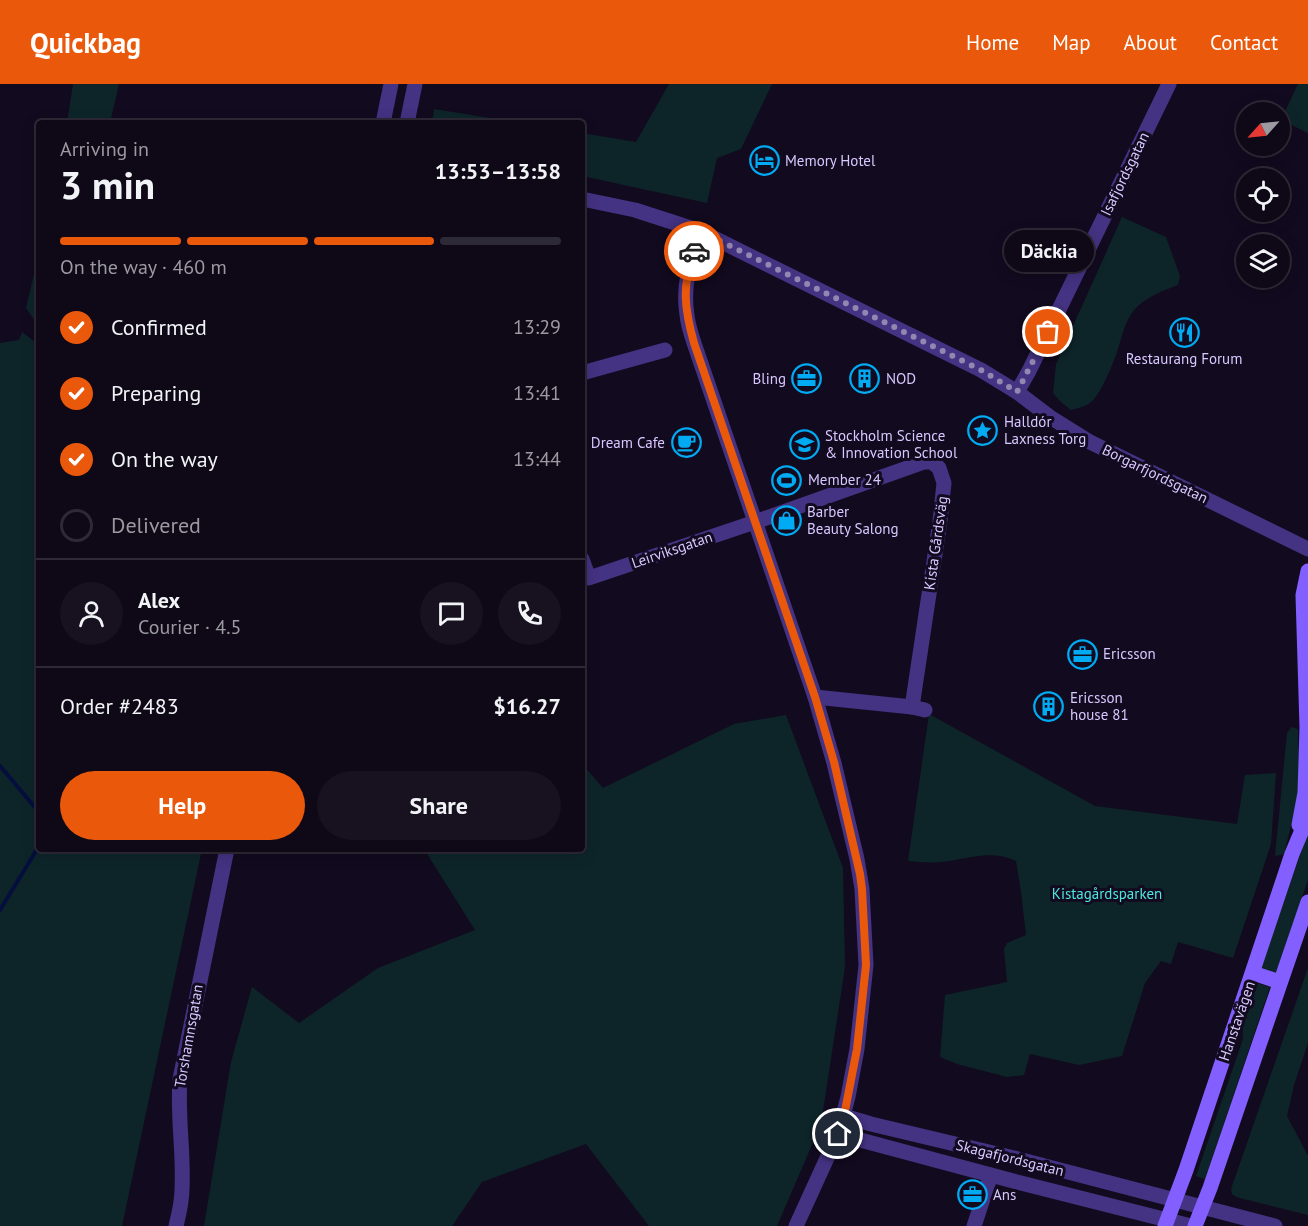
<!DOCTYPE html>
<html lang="en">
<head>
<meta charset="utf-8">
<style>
	body { margin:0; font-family:"PT Sans",sans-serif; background:#171120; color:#f1f3f6; height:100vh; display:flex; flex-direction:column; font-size:22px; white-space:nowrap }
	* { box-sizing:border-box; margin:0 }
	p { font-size:20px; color:#9b9aa1 }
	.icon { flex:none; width:33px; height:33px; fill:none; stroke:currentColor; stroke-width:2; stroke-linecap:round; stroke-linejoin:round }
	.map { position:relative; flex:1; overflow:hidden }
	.drawer { position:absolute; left:36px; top:36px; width:549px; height:732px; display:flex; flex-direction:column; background:#0e0817; border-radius:6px; box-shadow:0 3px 15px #0003,0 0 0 2px #2e2936 }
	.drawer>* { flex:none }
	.needle { width:39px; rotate:243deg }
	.controls { position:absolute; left:1236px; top:18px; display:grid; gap:12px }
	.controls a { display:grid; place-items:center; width:54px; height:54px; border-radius:50%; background:#0e0817; box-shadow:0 3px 15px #0003,0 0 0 2px #2e2936; font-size:30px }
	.pin { position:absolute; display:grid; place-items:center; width:51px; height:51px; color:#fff; margin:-26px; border:3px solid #fff; border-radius:50%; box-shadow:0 2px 6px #0007 }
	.courier { position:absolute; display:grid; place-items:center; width:60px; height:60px; margin:-30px; border:4px solid #ea580c; border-radius:50%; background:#fff; color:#222; box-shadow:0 2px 8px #0007 }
	.bubble { position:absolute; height:42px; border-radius:21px; background:#0e0817; box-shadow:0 3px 15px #0003,0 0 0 2px #2e2936; font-size:20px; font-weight:600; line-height:42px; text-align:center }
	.headline em { font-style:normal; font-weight:600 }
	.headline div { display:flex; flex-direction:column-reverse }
	.headline { display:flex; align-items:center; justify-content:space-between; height:102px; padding:0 24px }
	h1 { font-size:39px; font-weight:600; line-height:45px }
	.bar { display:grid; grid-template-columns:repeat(4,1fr); gap:9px 6px; align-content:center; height:72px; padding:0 24px }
	.bar i { height:8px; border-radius:4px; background:#2e2936 }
	.bar .active { background:#ea580c }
	.bar p { grid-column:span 4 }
	.line { display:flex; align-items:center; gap:15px; padding:0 24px; border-top:2px solid #2e2936 }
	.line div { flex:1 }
	.round { display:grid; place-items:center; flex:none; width:63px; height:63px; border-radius:32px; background:#171120 }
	ol { padding:0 24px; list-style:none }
	li { display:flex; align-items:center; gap:18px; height:66px }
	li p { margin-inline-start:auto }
	li .icon { padding:6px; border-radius:50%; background:#ea580c; color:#fff; stroke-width:4 }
	li:last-child { color:#9b9aa1 }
	li i { width:33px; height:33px; border:3px solid #2e2936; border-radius:50% }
	.action { display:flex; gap:12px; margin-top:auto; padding:12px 24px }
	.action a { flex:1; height:69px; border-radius:36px; background:#ea580c; color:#fff; font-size:24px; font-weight:600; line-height:69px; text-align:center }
	.action a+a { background:#171120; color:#f1f3f6 }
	header { display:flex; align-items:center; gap:36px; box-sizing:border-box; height:84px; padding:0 30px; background:#ea580c; color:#fff }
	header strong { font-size:28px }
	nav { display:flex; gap:33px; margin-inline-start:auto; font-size:21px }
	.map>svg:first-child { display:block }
	.green { fill:#0d2529 }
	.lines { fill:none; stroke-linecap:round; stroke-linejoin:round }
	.stream { stroke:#050e3d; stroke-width:4 }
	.minor { stroke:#443282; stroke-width:15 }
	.tertiary { stroke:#443282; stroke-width:15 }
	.secondary { stroke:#835fff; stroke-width:15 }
	.done { stroke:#9386b1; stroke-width:6; stroke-dasharray:0 10.8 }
	.route { stroke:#ea580c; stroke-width:8 }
	.labels { text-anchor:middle; stroke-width:6; stroke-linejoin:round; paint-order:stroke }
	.poi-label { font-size:15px; fill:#d9c8ff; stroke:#120a1f; text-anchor:start }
	.street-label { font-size:15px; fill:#d9c8ff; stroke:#120a1f }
	.park-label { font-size:15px; fill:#4ce8e0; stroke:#120a1f }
</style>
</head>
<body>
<header>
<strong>Quickbag</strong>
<nav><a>Home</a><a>Map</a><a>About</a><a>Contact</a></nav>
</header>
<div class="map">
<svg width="1308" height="1142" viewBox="0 0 1308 1142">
	<rect width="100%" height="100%" fill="#120a1f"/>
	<g class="green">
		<polygon points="73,0 119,0 110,39 67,39"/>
		<polygon points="669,0 772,0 741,65 717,74 707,119 582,92 582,49 636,58"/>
		<polygon points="1298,0 1308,0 1308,49 1281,36"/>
		<polygon points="434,25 520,39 432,39"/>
		<path d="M1122,133L1166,153L1180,192L1178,201C1163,207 1145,213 1134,226C1124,239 1122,253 1117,268C1113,280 1101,309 1092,317C1086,323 1078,324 1071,326L1061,318L1053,309L1056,280Z"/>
		<polygon points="39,169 39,243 26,224"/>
		<polygon points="22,248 39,261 39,765 202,765 122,1142 0,1142 0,259 19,256"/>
		<path d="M929,630L1095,722L1237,740L1245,691L1276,689L1271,760L1233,874L1178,858L1171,880L1161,877L1145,899L1122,972L1079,981L1030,970L1024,991L1007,993L957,980L940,973L945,911L1007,898L1004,865L1007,859L1026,851L1021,808L1016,777C990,765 968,775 941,778C931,779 919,778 908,777Z"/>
		<polygon points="786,631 843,784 845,883 821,1040 777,1142 649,1142 586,1060 482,1098 452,1142 204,1142 231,978 252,903 299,939 378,884 475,846 424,765 582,765 582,680 603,704 734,640"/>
		<polygon points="1292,643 1298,645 1299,709 1284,770 1275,772 1287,649"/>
		<polygon points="1308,748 1308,796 1276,889 1261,884"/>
		<polygon points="1308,884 1308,959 1294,1001 1287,1032 1308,1072 1308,1131 1236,1113 1232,1110 1231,1105"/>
		<polygon points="1257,899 1270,903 1205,1095 1196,1092 1243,955 1242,939"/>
	</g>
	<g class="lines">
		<g class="stream">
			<polyline points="0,682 39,728"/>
			<polyline points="0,826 39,762"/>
		</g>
		<g class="minor">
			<polyline points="582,115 635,126 700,147 732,163 981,286 1017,308 1050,333 1090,358 1308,465"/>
			<path d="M700,147C691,176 682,201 687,231C688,241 691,250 694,259L815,613L834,679L857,775L862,805L866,881L857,965L848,1013L838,1050L796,1142"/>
			<polyline points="582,289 665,266"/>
			<polyline points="1017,308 1029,287 1169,0"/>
			<polyline points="582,475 589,494 755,438 924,378 932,378 939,384 944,399 940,437 912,623 925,626"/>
			<polyline points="815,613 912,623"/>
			<polyline points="844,1032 871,1040 1022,1076 1275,1142"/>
			<polyline points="838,1050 1017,1098 1191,1142"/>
			<polyline points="974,1142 991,1091"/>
		</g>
		<g class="tertiary">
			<polyline points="383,39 391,0"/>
			<polyline points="407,39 415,0"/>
			<path d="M176,1142C179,1130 182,1117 182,1105C184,1068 177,1032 180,995L227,765"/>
		</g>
		<g class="secondary">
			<polyline points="1299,741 1305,709 1307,643 1303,511 1308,487"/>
			<polyline points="1253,889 1280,898"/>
			<polyline points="1165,1142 1186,1086 1292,770 1308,732"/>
			<polyline points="1195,1142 1210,1104 1308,818"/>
		</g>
	</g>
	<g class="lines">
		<polyline class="done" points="694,167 700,147 981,286 1017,308 1048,248"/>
		<path class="route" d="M694,167C682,203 684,223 694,259L815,613L834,678L860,790L862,805L866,881L857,965L844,1032L838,1050"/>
	</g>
	<defs>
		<symbol id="hotel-ring" viewBox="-11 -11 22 22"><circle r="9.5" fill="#120a1f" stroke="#00abf3" stroke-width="1.5"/><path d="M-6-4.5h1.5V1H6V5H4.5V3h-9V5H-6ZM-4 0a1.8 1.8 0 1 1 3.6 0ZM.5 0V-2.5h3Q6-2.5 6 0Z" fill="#00abf3"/></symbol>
		<symbol id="restaurant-ring" viewBox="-11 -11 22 22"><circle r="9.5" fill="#120a1f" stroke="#00abf3" stroke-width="1.5"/><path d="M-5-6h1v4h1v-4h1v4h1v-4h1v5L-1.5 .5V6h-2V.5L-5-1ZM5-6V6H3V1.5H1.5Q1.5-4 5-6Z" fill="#00abf3"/></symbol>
		<symbol id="office-ring" viewBox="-11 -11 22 22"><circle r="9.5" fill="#120a1f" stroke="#00abf3" stroke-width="1.5"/><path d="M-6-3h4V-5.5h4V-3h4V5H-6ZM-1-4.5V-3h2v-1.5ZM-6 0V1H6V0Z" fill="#00abf3"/></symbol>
		<symbol id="building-ring" viewBox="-11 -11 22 22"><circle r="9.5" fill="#120a1f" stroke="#00abf3" stroke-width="1.5"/><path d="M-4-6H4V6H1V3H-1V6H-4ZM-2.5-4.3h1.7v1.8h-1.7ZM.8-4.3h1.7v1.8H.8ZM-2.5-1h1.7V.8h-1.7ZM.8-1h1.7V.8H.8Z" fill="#00abf3"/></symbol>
		<symbol id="sight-ring" viewBox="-11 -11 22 22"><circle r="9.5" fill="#120a1f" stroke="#00abf3" stroke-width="1.5"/><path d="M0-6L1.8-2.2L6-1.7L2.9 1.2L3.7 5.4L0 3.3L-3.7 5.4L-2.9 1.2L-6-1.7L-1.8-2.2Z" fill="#00abf3"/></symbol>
		<symbol id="cafe-ring" viewBox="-11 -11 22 22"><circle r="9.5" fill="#120a1f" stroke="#00abf3" stroke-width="1.5"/><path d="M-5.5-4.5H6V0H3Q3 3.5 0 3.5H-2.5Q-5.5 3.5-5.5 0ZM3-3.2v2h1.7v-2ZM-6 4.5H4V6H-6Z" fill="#00abf3"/></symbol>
		<symbol id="school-ring" viewBox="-11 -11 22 22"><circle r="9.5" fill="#120a1f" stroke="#00abf3" stroke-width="1.5"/><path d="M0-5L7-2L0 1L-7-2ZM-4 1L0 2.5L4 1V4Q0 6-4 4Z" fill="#00abf3"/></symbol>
		<symbol id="stadium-ring" viewBox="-11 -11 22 22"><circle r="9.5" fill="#120a1f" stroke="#00abf3" stroke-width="1.5"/><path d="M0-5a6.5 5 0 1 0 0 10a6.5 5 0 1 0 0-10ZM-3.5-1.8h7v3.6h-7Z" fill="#00abf3"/></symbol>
		<symbol id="shop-ring" viewBox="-11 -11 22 22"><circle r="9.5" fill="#120a1f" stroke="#00abf3" stroke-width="1.5"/><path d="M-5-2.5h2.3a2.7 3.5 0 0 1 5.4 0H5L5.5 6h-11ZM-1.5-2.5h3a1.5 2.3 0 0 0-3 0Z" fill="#00abf3"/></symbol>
	</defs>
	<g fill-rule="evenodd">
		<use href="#hotel-ring" x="748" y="60" width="33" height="33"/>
		<use href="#restaurant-ring" x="1168" y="232" width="33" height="33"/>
		<use href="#office-ring" x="790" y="278" width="33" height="33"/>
		<use href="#building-ring" x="848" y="278" width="33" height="33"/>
		<use href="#sight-ring" x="966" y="330" width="33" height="33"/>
		<use href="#cafe-ring" x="670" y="342" width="33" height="33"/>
		<use href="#school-ring" x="788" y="344" width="33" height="33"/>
		<use href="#stadium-ring" x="770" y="380" width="33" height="33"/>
		<use href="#shop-ring" x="770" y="420" width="33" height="33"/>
		<use href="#office-ring" x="1066" y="554" width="33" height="33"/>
		<use href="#building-ring" x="1032" y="606" width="33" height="33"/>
		<use href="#office-ring" x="956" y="1094" width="33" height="33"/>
	</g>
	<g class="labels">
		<g class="poi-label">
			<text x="785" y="82">Memory Hotel</text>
			<text x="1184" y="280" text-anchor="middle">Restaurang Forum</text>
			<text x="786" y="300" text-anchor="end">Bling</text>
			<text x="886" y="300">NOD</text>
			<text x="1004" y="343">Halldór<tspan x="1004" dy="17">Laxness Torg</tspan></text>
			<text x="825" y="357">Stockholm Science<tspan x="825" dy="17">&amp; Innovation School</tspan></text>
			<text x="665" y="364" text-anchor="end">Dream Cafe</text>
			<text x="808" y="401">Member 24</text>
			<text x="807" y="433">Barber<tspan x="807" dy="17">Beauty Salong</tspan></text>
			<text x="1103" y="575">Ericsson</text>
			<text x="1070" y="619">Ericsson<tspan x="1070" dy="17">house 81</tspan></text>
			<text x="993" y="1116">Ans</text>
		</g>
		<g class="street-label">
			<text transform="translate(1125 90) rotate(-64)" y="5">Isafjordsgatan</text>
			<text transform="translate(1155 390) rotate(26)" y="5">Borgarfjordsgatan</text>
			<text transform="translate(936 459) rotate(-82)" y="5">Kista Gårdsväg</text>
			<text transform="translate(672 466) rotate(-19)" y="5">Leirviksgatan</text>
			<text transform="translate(1237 937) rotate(-71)" y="5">Hanstavägen</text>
			<text transform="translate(189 952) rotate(-80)" y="5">Torshamnsgatan</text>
			<text transform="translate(1010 1074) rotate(14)" y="5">Skagafjordsgatan</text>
		</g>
		<g class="park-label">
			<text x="1107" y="815">Kistagårdsparken</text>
		</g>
	</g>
</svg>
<div class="controls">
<a><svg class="needle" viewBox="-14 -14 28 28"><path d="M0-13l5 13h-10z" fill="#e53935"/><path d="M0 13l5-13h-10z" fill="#9b9aa1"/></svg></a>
<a><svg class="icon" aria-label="locate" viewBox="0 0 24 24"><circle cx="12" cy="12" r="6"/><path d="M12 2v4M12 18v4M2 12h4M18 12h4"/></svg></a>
<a><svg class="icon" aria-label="layers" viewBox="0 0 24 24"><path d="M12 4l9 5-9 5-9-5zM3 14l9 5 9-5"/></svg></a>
</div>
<div class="pin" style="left:1048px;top:248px;background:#ea580c"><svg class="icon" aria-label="bag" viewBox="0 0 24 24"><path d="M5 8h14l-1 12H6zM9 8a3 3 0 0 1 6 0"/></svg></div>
<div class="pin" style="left:838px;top:1050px;background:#1f2937"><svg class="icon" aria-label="home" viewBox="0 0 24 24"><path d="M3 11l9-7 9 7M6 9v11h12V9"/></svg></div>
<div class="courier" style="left:694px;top:167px"><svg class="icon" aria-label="car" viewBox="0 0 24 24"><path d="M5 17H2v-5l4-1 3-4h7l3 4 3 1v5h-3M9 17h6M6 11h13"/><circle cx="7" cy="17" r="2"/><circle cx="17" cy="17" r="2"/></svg></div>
<div class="bubble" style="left:1004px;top:146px;width:90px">Däckia</div>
<section class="drawer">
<div class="headline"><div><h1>3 min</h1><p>Arriving in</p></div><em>13:53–13:58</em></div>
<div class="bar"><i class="active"></i><i class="active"></i><i class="active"></i><i></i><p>On the way · 460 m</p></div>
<ol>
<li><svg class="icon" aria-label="check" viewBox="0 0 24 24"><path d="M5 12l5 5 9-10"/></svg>Confirmed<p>13:29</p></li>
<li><svg class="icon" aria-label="check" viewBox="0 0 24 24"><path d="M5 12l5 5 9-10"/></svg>Preparing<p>13:41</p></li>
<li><svg class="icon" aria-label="check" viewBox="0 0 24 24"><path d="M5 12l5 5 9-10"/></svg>On the way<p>13:44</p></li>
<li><i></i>Delivered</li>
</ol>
<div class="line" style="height:108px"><a class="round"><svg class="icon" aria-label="person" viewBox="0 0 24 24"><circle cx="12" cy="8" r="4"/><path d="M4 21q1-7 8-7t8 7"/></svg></a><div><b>Alex</b><p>Courier · 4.5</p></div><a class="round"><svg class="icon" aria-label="chat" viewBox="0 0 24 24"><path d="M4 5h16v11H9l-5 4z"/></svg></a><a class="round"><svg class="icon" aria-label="phone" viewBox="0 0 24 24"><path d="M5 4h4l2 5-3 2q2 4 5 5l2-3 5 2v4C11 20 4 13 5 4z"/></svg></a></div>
<div class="line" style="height:78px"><div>Order #2483</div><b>$16.27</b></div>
<div class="action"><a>Help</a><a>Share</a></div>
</section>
</div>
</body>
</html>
